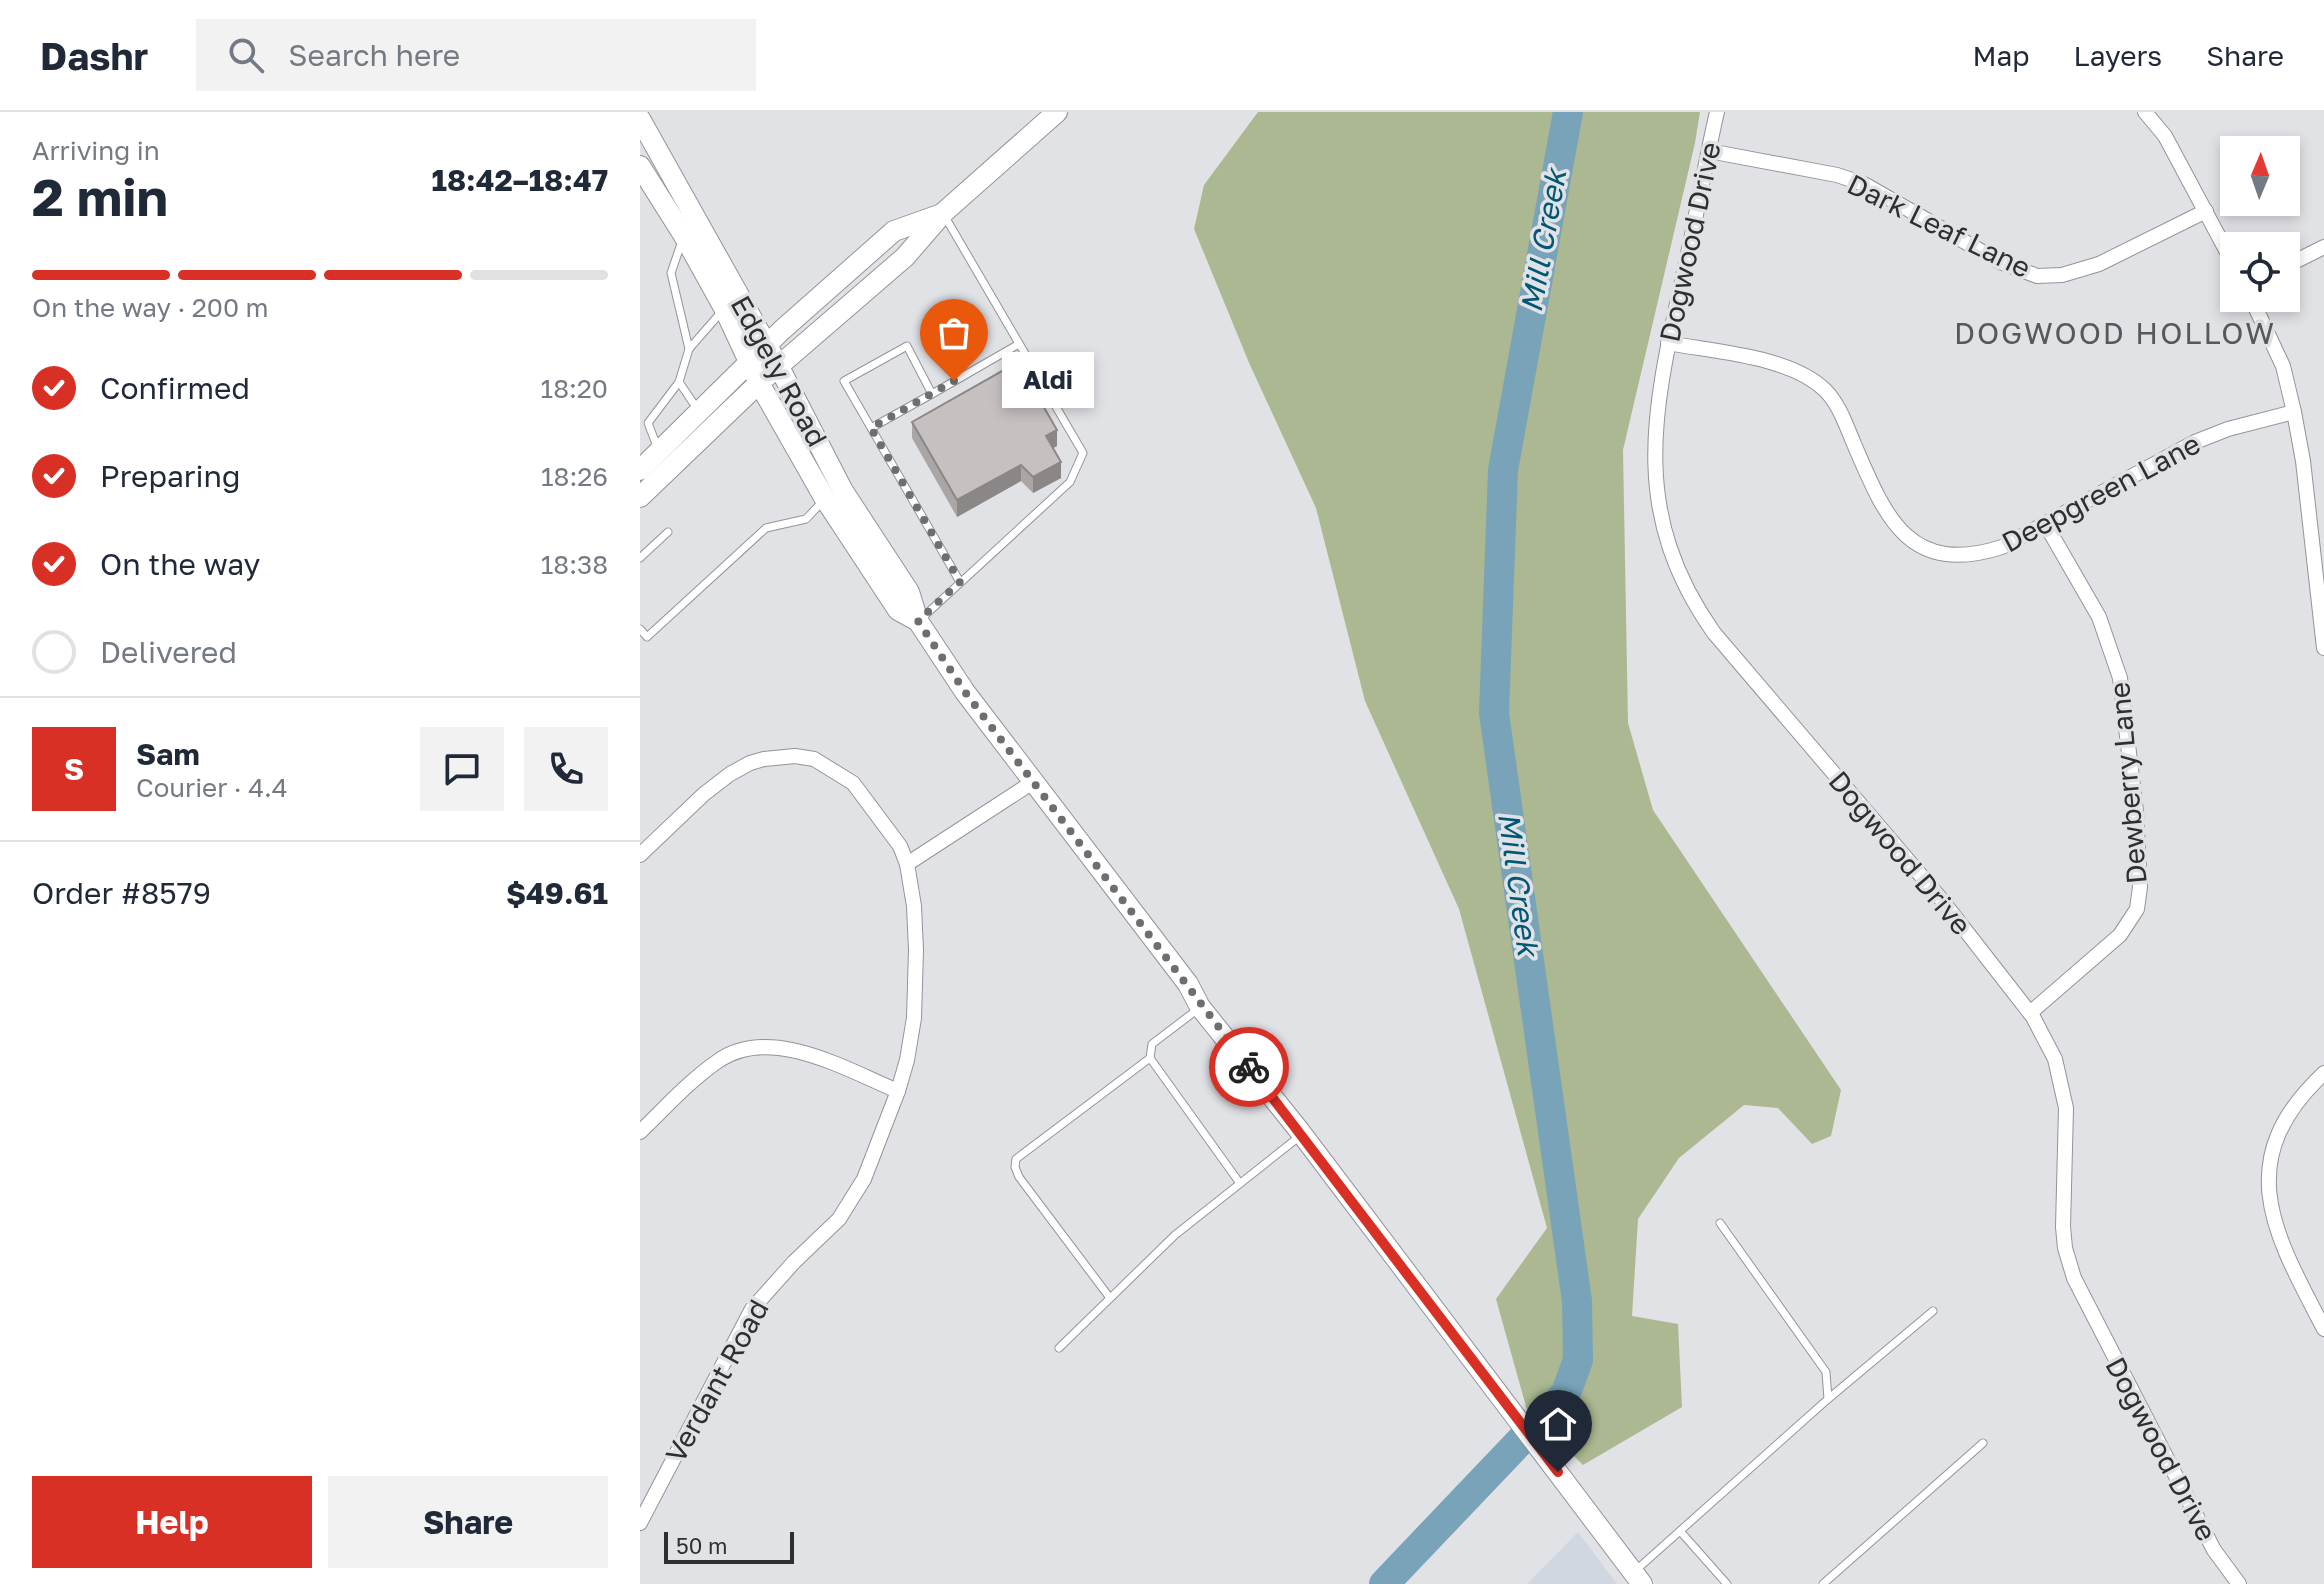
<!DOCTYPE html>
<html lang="en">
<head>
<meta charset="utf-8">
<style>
	body { margin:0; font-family:"Golos Text",sans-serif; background:#f2f2f3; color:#1f2937; height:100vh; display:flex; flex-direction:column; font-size:30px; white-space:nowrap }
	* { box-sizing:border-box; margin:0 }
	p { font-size:26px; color:#747a83 }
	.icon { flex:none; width:44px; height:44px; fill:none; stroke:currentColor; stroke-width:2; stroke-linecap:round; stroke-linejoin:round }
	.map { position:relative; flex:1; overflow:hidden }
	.panel { display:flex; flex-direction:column; background:#fff; width:640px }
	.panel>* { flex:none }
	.needle { width:52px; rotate:2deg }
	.controls { position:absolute; left:1580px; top:24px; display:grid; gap:16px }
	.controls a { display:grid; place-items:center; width:80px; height:80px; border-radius:0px; background:#fff; box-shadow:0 4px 12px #0003; font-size:40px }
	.scale { position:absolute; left:24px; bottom:20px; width:130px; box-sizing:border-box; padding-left:8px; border:4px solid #2e2f31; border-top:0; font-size:22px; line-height:28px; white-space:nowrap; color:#2e2f31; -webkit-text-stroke:6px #e0e2e6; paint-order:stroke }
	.pin { position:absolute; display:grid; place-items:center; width:68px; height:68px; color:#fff; margin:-82px -34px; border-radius:50% 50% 50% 0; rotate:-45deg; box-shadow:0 0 8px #0007 }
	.pin .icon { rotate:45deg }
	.courier { position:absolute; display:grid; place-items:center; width:80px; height:80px; margin:-40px; border:6px solid #d93025; border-radius:50%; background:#fff; color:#222; box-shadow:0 2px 10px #0007 }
	.bubble { position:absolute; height:56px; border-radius:0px; background:#fff; box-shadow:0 4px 12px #0003; font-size:26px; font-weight:700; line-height:56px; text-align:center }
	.summary em { font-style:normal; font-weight:700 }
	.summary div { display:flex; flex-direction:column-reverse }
	.summary { display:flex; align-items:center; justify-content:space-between; height:136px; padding:0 32px }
	h1 { font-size:52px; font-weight:700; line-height:60px }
	.bar { display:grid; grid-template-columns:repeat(4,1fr); gap:12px 8px; align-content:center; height:96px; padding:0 32px }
	.bar i { height:10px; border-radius:6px; background:#e0e1e3 }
	.bar .active { background:#d93025 }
	.bar p { grid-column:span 4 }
	.line { display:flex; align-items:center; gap:20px; padding:0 32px; border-top:2px solid #e0e1e3 }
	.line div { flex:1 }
	.round { display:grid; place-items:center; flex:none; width:84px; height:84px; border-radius:0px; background:#f2f2f3 }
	ol { padding:0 32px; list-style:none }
	li { display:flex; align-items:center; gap:24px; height:88px }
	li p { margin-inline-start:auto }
	li .icon { padding:8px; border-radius:50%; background:#d93025; color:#fff; stroke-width:4 }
	li:last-child { color:#747a83 }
	li i { width:44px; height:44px; border:4px solid #e0e1e3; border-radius:50% }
	.primary-button { display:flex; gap:16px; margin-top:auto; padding:16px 32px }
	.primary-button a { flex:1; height:92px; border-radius:0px; background:#d93025; color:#fff; font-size:32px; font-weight:700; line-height:92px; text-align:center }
	.primary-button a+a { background:#f2f2f3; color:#1f2937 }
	header { display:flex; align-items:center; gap:48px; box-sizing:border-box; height:112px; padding:0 40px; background:#fff; border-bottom:2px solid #e0e1e3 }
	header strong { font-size:38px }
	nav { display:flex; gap:44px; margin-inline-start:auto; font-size:28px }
	.search { width:560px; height:72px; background:#f2f2f3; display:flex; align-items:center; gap:20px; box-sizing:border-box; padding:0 28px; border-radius:0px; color:#747a83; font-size:30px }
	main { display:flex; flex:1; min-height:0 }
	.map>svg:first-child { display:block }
	.built { fill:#d1d7e0 }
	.forest { fill:#acb891 }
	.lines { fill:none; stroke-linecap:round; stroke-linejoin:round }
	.river { stroke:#78a3b8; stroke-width:30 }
	.service-casing { stroke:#929498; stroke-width:9 }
	.minor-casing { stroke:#929498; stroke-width:16 }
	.secondary-casing { stroke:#929498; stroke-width:22 }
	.service { stroke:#fff; stroke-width:7 }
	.minor { stroke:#fff; stroke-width:14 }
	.secondary { stroke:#fff; stroke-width:20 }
	.wall { fill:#aaa6a5 }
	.shaded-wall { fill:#8b8786 }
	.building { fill:#c6c1c0; stroke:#8b8786; stroke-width:2 }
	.done { stroke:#6c6e70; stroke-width:8; stroke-dasharray:0 14.4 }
	.route { stroke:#d93025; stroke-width:10 }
	.labels { text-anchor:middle; stroke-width:7; stroke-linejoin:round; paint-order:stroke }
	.street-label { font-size:28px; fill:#2e2f31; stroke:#e0e2e6 }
	.water-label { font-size:30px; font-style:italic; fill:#005875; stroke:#e0e2e6 }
	.neighbourhood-label { font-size:30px; letter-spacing:2px; fill:#56585b; stroke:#e0e2e6 }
</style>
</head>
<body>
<header>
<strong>Dashr</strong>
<div class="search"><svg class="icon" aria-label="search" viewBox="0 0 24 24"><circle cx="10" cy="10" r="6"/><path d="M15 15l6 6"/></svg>Search here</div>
<nav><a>Map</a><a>Layers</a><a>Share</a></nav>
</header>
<main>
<section class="panel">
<div class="summary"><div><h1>2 min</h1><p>Arriving in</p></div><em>18:42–18:47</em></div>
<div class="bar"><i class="active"></i><i class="active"></i><i class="active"></i><i></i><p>On the way · 200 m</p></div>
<ol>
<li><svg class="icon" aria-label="check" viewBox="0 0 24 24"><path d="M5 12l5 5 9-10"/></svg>Confirmed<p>18:20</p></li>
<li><svg class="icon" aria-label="check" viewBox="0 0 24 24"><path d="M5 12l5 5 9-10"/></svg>Preparing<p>18:26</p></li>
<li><svg class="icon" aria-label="check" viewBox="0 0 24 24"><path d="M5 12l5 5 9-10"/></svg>On the way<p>18:38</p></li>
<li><i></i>Delivered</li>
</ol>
<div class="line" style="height:144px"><b class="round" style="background:#d93025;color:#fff">S</b><div><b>Sam</b><p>Courier · 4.4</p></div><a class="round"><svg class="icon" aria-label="chat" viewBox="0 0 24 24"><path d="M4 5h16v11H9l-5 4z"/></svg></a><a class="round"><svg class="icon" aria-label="phone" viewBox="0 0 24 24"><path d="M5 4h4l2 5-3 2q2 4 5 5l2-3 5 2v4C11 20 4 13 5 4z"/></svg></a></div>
<div class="line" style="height:104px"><div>Order #8579</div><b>$49.61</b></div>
<div class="primary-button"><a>Help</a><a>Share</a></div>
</section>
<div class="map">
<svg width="1684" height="1472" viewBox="0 0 1684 1472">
	<rect width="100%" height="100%" fill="#e0e2e6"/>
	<polygon class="built" points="938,1420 977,1472 887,1472"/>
	<polygon class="forest" points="618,0 1060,0 1055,31 983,338 988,611 1013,698 1201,978 1191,1024 1172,1032 1138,996 1104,993 1039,1046 998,1107 992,1204 1038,1212 1042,1295 943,1353 887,1298 856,1187 907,1116 819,797 725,589 676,396 610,253 554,117 564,73"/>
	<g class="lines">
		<polyline class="river" points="744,1472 926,1281 938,1248 937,1189 854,601 863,358 928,0"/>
		<defs>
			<g id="service">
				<polyline points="42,129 31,161 49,237 83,198"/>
				<polyline points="39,270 58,298"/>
				<polyline points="292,282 379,232"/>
				<polyline points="231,316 292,282 267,234 204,269 320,470"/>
				<polyline points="18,337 8,311 39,270 49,237"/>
				<polyline points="0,446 28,420"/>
				<polyline points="282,506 430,370 443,341 304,103"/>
				<polyline points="0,517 7,525 126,416 166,407 183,389"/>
				<polyline points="510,946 599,1070"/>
				<polyline points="470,1186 379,1065 375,1055 376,1047 510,946 512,932 558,897"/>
				<polyline points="419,1236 535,1123 660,1024"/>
				<polyline points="1188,1287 1293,1199"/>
				<polyline points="1040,1419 1087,1472"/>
				<polyline points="995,1459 1188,1287 1186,1260 1080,1111"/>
				<polyline points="1183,1472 1343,1331"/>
			</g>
			<g id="minor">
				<path d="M1077,0C1065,51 1057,103 1045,155C1015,293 986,396 1074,521L1301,787L1393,905L1415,947L1426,996L1423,1115L1425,1136L1434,1166L1574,1438L1599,1472"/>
				<polyline points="1505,0 1525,24 1594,153"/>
				<polyline points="1069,39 1197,63 1224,72 1360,150 1397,164 1422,163 1459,152 1566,99"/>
				<polyline points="1646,154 1684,135"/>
				<polyline points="1611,186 1643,254 1654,300 1663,349 1684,536"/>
				<path d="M1028,231C1075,240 1150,244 1185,278C1199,292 1206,313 1214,332C1245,404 1268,465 1362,435L1555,330L1588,317L1654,300"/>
				<polyline points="0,743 64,682 90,662 110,651 124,647 155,644 174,647 213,671 260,734 267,752 274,794 276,838 274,906 267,948 258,979 224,1067 199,1107 154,1150 112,1197 0,1411"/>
				<polyline points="267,752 393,670"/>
				<polyline points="1390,901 1480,823 1497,797 1500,775 1496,699 1480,566 1459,505 1406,413"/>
				<path d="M1684,961C1590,1049 1634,1121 1684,1217"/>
				<path d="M0,1020C25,996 49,969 78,949C130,912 207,958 258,979"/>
			</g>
			<g id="secondary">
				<polyline points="0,7 139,255 203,379 269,480 278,509 325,580 548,872 560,895 658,1017 1002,1472"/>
				<polyline points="0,54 44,124 84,196 119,271 185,387 258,498 278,509"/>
				<polyline points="0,358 142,218 254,119 299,103"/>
				<polyline points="0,385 119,271 265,145 303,101 417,0"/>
			</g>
		</defs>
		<use href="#service" class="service-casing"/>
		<use href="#minor" class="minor-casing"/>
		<use href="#secondary" class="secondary-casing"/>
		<use href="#service" class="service"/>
		<use href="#minor" class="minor"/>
		<use href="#secondary" class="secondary"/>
	</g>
	<polygon class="wall" points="272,310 417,334 413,336 421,366 393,381 381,369 317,405 272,326"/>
	<g class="shaded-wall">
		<polygon points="417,318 417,334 406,340 406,324"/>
		<polygon points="421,350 421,366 393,381 393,365"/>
		<polygon points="381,353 381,369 317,405 317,388"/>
	</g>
	<polygon class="building" points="378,250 417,318 406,324 421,350 393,365 381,353 317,388 272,310"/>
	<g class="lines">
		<polyline class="done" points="314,269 231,316 320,470 278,509 325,580 609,955"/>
		<polyline class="route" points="609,955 918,1360"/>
	</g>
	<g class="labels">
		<g class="street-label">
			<text transform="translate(1299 114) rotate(26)" y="10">Dark Leaf Lane</text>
			<text transform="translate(1050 130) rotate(-78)" y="10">Dogwood Drive</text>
			<text transform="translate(139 259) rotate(61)" y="10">Edgely Road</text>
			<text transform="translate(1461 381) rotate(-28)" y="10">Deepgreen Lane</text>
			<text transform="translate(1488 671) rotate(-95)" y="10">Dewberry Lane</text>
			<text transform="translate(1260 741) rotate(50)" y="10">Dogwood Drive</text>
			<text transform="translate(77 1269) rotate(-61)" y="10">Verdant Road</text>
			<text transform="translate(1521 1337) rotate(62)" y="10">Dogwood Drive</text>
		</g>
		<g class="water-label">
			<text transform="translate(904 129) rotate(-80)" y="10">Mill Creek</text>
			<text transform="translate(878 772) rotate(82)" y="10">Mill Creek</text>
		</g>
		<g class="neighbourhood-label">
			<text x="1475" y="232">DOGWOOD HOLLOW</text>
		</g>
	</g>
</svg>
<div class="controls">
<a><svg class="needle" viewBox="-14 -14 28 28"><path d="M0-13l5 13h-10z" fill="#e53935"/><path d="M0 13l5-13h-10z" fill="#747a83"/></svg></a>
<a><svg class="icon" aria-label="locate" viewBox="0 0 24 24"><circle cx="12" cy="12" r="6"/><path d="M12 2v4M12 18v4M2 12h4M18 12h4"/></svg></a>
</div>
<div class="scale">50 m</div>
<div class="pin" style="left:314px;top:269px;background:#ea580c"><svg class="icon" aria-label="bag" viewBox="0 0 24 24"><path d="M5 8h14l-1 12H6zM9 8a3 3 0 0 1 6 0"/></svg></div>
<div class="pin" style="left:918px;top:1360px;background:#1f2937"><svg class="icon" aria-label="home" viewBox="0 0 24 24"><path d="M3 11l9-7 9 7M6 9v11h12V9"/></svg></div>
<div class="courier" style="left:609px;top:955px"><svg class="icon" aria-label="bike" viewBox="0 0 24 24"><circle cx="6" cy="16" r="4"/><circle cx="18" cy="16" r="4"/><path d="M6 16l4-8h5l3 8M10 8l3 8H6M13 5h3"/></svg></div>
<div class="bubble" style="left:362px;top:240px;width:92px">Aldi</div>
</div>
</main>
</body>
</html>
